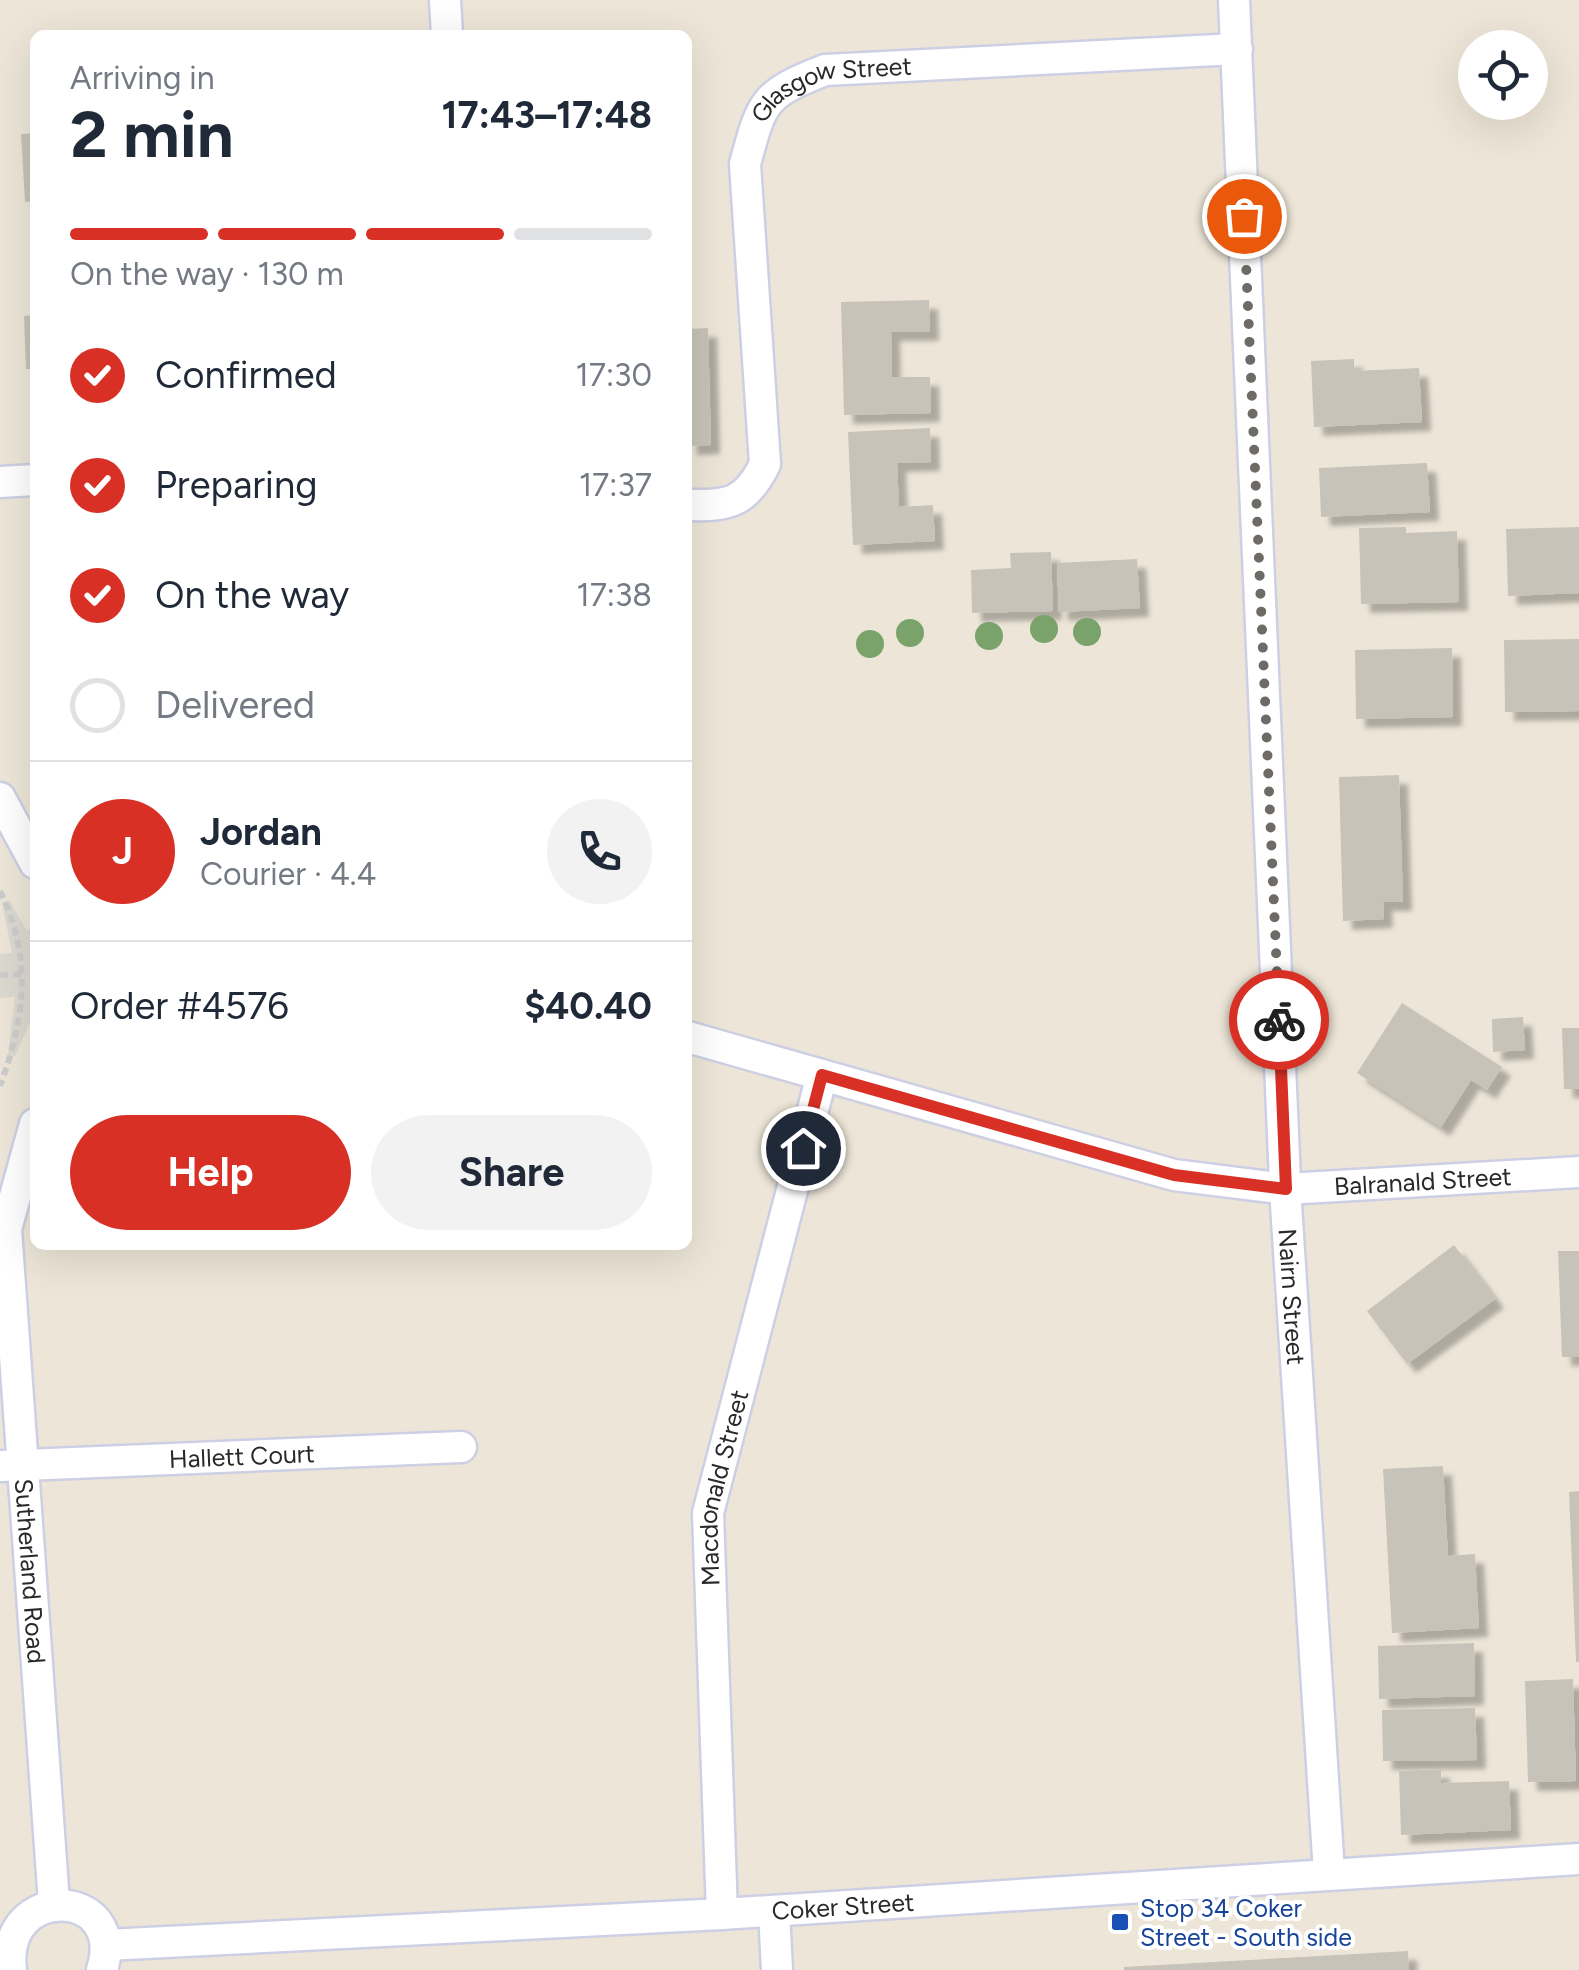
<!DOCTYPE html>
<html lang="en">
<head>
<meta charset="utf-8">
<style>
	body { margin:0; font-family:Figtree,sans-serif; background:#f2f2f3; color:#1f2937; height:100vh; display:flex; flex-direction:column; font-size:38px; white-space:nowrap }
	* { box-sizing:border-box; margin:0 }
	p { font-size:32px; color:#747a83 }
	.icon { flex:none; width:55px; height:55px; fill:none; stroke:currentColor; stroke-width:2; stroke-linecap:round; stroke-linejoin:round }
	.map { position:relative; flex:1; overflow:hidden }
	.side { position:absolute; left:30px; top:30px; width:662px; height:1220px; display:flex; flex-direction:column; background:#fff; border-radius:15px; box-shadow:0 10px 40px #0002 }
	.side>* { flex:none }
	.tools { position:absolute; left:1458px; top:30px; display:grid; gap:20px }
	.tools a { display:grid; place-items:center; width:90px; height:90px; border-radius:50%; background:#fff; box-shadow:0 10px 40px #0002; font-size:50px }
	.pin { position:absolute; display:grid; place-items:center; width:85px; height:85px; color:#fff; margin:-42px; border:5px solid #fff; border-radius:50%; box-shadow:0 2px 10px #0007 }
	.courier { position:absolute; display:grid; place-items:center; width:100px; height:100px; margin:-50px; border:8px solid #d93025; border-radius:50%; background:#fff; color:#222; box-shadow:0 2px 12px #0007 }
	.overview em { font-style:normal; font-weight:700 }
	.overview div { display:flex; flex-direction:column-reverse }
	.overview { display:flex; align-items:center; justify-content:space-between; height:170px; padding:0 40px }
	h1 { font-size:65px; font-weight:700; line-height:75px }
	.bar { display:grid; grid-template-columns:repeat(4,1fr); gap:15px 10px; align-content:center; height:120px; padding:0 40px }
	.bar i { height:12px; border-radius:8px; background:#e0e1e3 }
	.bar .current { background:#d93025 }
	.bar p { grid-column:span 4 }
	.line { display:flex; align-items:center; gap:25px; padding:0 40px; border-top:2px solid #e0e1e3 }
	.line div { flex:1 }
	.round { display:grid; place-items:center; flex:none; width:105px; height:105px; border-radius:52px; background:#f2f2f3 }
	ol { padding:0 40px; list-style:none }
	li { display:flex; align-items:center; gap:30px; height:110px }
	li p { margin-inline-start:auto }
	li .icon { padding:10px; border-radius:50%; background:#d93025; color:#fff; stroke-width:4 }
	li:last-child { color:#747a83 }
	li i { width:55px; height:55px; border:5px solid #e0e1e3; border-radius:50% }
	.primary-button { display:flex; gap:20px; margin-top:auto; padding:20px 40px }
	.primary-button a { flex:1; height:115px; border-radius:60px; background:#d93025; color:#fff; font-size:40px; font-weight:700; line-height:115px; text-align:center }
	.primary-button a+a { background:#f2f2f3; color:#1f2937 }
	.map>svg:first-child { display:block }
	.plaza { fill:#dcd9d0 }
	.building { fill:#c8c3b8; filter:url(#shadow) }
	.lines { fill:none; stroke-linecap:round; stroke-linejoin:round }
	.minor-casing { stroke:#cdcfe4; stroke-width:35 }
	.path { stroke:#ccc; stroke-width:6; stroke-dasharray:8 5; stroke-linecap:butt }
	.minor { stroke:#fff; stroke-width:30 }
	.tree { fill:#7aa36b }
	.done { stroke:#6e6b66; stroke-width:10; stroke-dasharray:0 18 }
	.route { stroke:#d93025; stroke-width:12 }
	.transit-dot { fill:#1a4fb4; stroke:#fff; stroke-width:4 }
	.labels { text-anchor:middle; stroke-width:8; stroke-linejoin:round; paint-order:stroke }
	.street-label { font-size:25px; fill:#292929; stroke:#fff }
	.transit-label { font-size:25px; fill:#164399; stroke:#fff; text-anchor:start }
</style>
</head>
<body>
<div class="map">
<svg width="1579" height="1970" viewBox="0 0 1579 1970">
	<defs>
		<filter id="shadow"><feDropShadow dx="9" dy="9" stdDeviation="2.5" flood-color="#0004"/></filter>
	</defs>
	<rect width="100%" height="100%" fill="#ede6d8"/>
	<polygon class="plaza" points="9,900 27,931 33,924 35,929 35,1011 15,1056 8,1054 15,997 0,998 0,954 12,953 2,902"/>
	<g class="building">
		<polygon points="35,133 35,201 25,202 21,134"/>
		<polygon points="929,300 930,332 891,332 892,377 930,377 931,413 844,415 841,302"/>
		<polygon points="35,315 35,369 26,369 24,316"/>
		<polygon points="708,328 711,445 688,446 688,329"/>
		<polygon points="1354,359 1354,371 1419,368 1422,422 1314,427 1311,361"/>
		<polygon points="930,428 931,462 897,463 899,507 933,505 935,541 853,545 848,432"/>
		<polygon points="1427,463 1430,512 1321,517 1319,468"/>
		<polygon points="1406,527 1406,533 1457,531 1459,602 1361,604 1359,528"/>
		<polygon points="1579,527 1579,593 1508,596 1506,529"/>
		<polygon points="1051,552 1053,611 972,613 971,570 1011,568 1010,553"/>
		<polygon points="1137,559 1140,608 1059,612 1057,563"/>
		<polygon points="1579,639 1579,711 1505,712 1504,640"/>
		<polygon points="1452,648 1453,717 1356,719 1355,650"/>
		<polygon points="1399,775 1403,902 1383,902 1384,919 1343,921 1339,777"/>
		<polygon points="1402,1003 1502,1067 1487,1090 1471,1080 1441,1127 1357,1073"/>
		<polygon points="1523,1017 1525,1050 1493,1052 1492,1019"/>
		<polygon points="1562,1028 1579,1028 1579,1089 1564,1089"/>
		<polygon points="1454,1245 1495,1299 1407,1364 1367,1311"/>
		<polygon points="1558,1251 1579,1251 1579,1357 1562,1357"/>
		<polygon points="1443,1466 1448,1556 1475,1554 1479,1628 1392,1633 1383,1469"/>
		<polygon points="1579,1491 1579,1662 1576,1662 1569,1492"/>
		<polygon points="1474,1643 1475,1696 1379,1699 1378,1646"/>
		<polygon points="1573,1679 1576,1781 1528,1782 1525,1681"/>
		<polygon points="1475,1708 1477,1760 1383,1761 1382,1710"/>
		<polygon points="1441,1769 1441,1783 1509,1781 1511,1830 1401,1835 1399,1771"/>
		<polygon points="1408,1951 1409,1970 1124,1970 1124,1967"/>
	</g>
	<g class="lines">
		<defs>
			<g id="minor">
				<polyline points="445,0 447,35"/>
				<path id="s1" d="M1234,0L1286,1204L1329,1873"/>
				<polyline points="0,482 35,480"/>
				<path id="s2" d="M688,505C729,506 746,503 765,464L745,164C762,100 764,94 825,70L1237,49"/>
				<polyline points="0,798 35,863"/>
				<path id="s3" d="M688,1037L1174,1175L1286,1189L1579,1172"/>
				<path id="s4" d="M35,1124L6,1229L54,1903"/>
				<path id="s5" d="M0,1466L461,1447"/>
				<polyline points="774,1911 777,1970"/>
				<path id="s6" d="M722,1914L708,1513L822,1075"/>
				<path id="s7" d="M106,1945L722,1914L1579,1859"/>
				<path d="M11,1970C0,1882 128,1886 102,1970"/>
			</g>
		</defs>
		<use href="#minor" class="minor-casing"/>
		<g class="path">
			<path d="M0,891C33,959 25,1018 0,1086"/>
			<polyline points="0,975 24,974"/>
		</g>
		<use href="#minor" class="minor"/>
	</g>
	<g class="tree">
		<circle cx="1044" cy="629" r="14"/>
		<circle cx="1087" cy="632" r="14"/>
		<circle cx="910" cy="633" r="14"/>
		<circle cx="989" cy="636" r="14"/>
		<circle cx="870" cy="644" r="14"/>
	</g>
	<g class="lines">
		<polyline class="done" points="1244,216 1279,1020"/>
		<polyline class="route" points="803,1148 822,1075 1174,1175 1286,1189 1279,1020"/>
	</g>
	<rect class="transit-dot" x="1110" y="1912" width="20" height="20" rx="5"/>
	<g class="labels">
		<g class="street-label">
			<text dy="9" stroke="none"><textPath href="#s2" startOffset="528">Glasgow Street</textPath></text>
			<text dy="9" stroke="none"><textPath href="#s3" startOffset="755">Balranald Street</textPath></text>
			<text dy="9" stroke="none"><textPath href="#s1" startOffset="1298">Nairn Street</textPath></text>
			<text dy="9" stroke="none"><textPath href="#s5" startOffset="242">Hallett Court</textPath></text>
			<text dy="9" stroke="none"><textPath href="#s6" startOffset="428">Macdonald Street</textPath></text>
			<text dy="9" stroke="none"><textPath href="#s4" startOffset="452">Sutherland Road</textPath></text>
			<text dy="9" stroke="none"><textPath href="#s7" startOffset="738">Coker Street</textPath></text>
		</g>
		<g class="transit-label">
			<text x="1140" y="1917">Stop 34 Coker<tspan x="1140" dy="29">Street - South side</tspan></text>
		</g>
	</g>
</svg>
<div class="tools">
<a><svg class="icon" aria-label="locate" viewBox="0 0 24 24"><circle cx="12" cy="12" r="6"/><path d="M12 2v4M12 18v4M2 12h4M18 12h4"/></svg></a>
</div>
<div class="pin" style="left:1244px;top:216px;background:#ea580c"><svg class="icon" aria-label="bag" viewBox="0 0 24 24"><path d="M5 8h14l-1 12H6zM9 8a3 3 0 0 1 6 0"/></svg></div>
<div class="pin" style="left:803px;top:1148px;background:#1f2937"><svg class="icon" aria-label="home" viewBox="0 0 24 24"><path d="M3 11l9-7 9 7M6 9v11h12V9"/></svg></div>
<div class="courier" style="left:1279px;top:1020px"><svg class="icon" aria-label="bike" viewBox="0 0 24 24"><circle cx="6" cy="16" r="4"/><circle cx="18" cy="16" r="4"/><path d="M6 16l4-8h5l3 8M10 8l3 8H6M13 5h3"/></svg></div>
<section class="side">
<div class="overview"><div><h1>2 min</h1><p>Arriving in</p></div><em>17:43–17:48</em></div>
<div class="bar"><i class="current"></i><i class="current"></i><i class="current"></i><i></i><p>On the way · 130 m</p></div>
<ol>
<li><svg class="icon" aria-label="check" viewBox="0 0 24 24"><path d="M5 12l5 5 9-10"/></svg>Confirmed<p>17:30</p></li>
<li><svg class="icon" aria-label="check" viewBox="0 0 24 24"><path d="M5 12l5 5 9-10"/></svg>Preparing<p>17:37</p></li>
<li><svg class="icon" aria-label="check" viewBox="0 0 24 24"><path d="M5 12l5 5 9-10"/></svg>On the way<p>17:38</p></li>
<li><i></i>Delivered</li>
</ol>
<div class="line" style="height:180px"><b class="round" style="background:#d93025;color:#fff">J</b><div><b>Jordan</b><p>Courier · 4.4</p></div><a class="round"><svg class="icon" aria-label="phone" viewBox="0 0 24 24"><path d="M5 4h4l2 5-3 2q2 4 5 5l2-3 5 2v4C11 20 4 13 5 4z"/></svg></a></div>
<div class="line" style="height:130px"><div>Order #4576</div><b>$40.40</b></div>
<div class="primary-button"><a>Help</a><a>Share</a></div>
</section>
</div>
</body>
</html>
